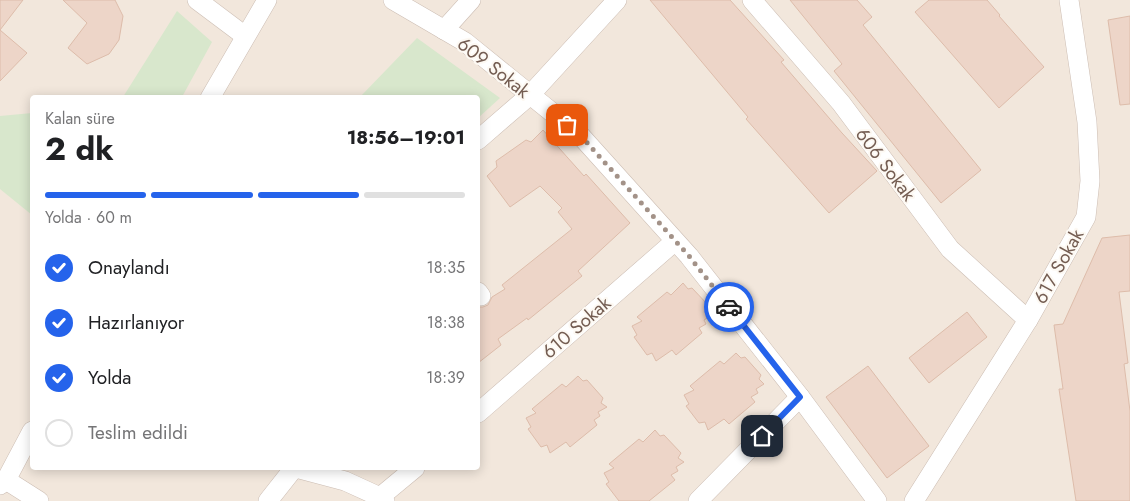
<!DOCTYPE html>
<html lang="tr">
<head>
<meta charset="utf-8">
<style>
	body { margin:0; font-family:Jost,sans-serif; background:#f2f2f2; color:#202124; height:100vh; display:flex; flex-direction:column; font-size:19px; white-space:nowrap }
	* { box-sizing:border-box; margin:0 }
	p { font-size:16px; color:#757577 }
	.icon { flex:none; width:28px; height:28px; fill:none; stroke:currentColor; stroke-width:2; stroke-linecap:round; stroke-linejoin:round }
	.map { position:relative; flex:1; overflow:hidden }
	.drawer { position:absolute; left:30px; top:95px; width:450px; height:375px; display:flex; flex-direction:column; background:#fff; border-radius:5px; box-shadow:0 2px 12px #0003 }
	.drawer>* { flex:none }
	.pin { position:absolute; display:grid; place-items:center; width:42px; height:42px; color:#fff; margin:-21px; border-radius:10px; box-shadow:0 2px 8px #0006 }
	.courier { position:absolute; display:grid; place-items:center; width:50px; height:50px; margin:-25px; border:4px solid #2563eb; border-radius:50%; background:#fff; color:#222; box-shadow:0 1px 6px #0007 }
	.head em { font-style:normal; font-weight:700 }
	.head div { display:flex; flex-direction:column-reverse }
	.head { display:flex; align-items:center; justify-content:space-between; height:85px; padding:0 15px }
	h1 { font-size:32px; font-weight:700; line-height:38px }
	.bar { display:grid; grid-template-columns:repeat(4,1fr); gap:8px 5px; align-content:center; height:60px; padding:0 15px }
	.bar i { height:6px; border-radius:4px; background:#e0e0e0 }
	.bar .current { background:#2563eb }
	.bar p { grid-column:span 4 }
	ol { padding:0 15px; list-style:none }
	li { display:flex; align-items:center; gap:15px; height:55px }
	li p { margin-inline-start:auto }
	li .icon { padding:5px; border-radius:50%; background:#2563eb; color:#fff; stroke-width:4 }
	li:last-child { color:#757577 }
	li i { width:28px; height:28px; border:2px solid #e0e0e0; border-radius:50% }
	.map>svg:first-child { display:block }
	.residential { fill:#f2e7dc; fill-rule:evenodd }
	.green { fill:#d8e7cc }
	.building { fill:#edd5c8; stroke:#ddbcaa }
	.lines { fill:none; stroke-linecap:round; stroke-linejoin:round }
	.minor-casing { stroke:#ccbdb3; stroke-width:20 }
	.minor { stroke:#fff; stroke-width:19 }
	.done { stroke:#a39288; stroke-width:5; stroke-dasharray:0 9 }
	.route { stroke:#2563eb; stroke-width:6 }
	.labels { text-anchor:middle; stroke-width:4; stroke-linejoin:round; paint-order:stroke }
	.street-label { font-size:19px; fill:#745d52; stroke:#fdf9f3 }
</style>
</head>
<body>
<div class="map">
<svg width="1130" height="501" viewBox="0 0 1130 501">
	<rect width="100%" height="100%" fill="#fbf5ed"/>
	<path class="residential" d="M0,0H1130V501H0ZM32,98H478V468H32Z"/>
	<g class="green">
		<polygon points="177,11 212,42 182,97 123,97"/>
		<polygon points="417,38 500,98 478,118 478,98 360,97"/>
		<polygon points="32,113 32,215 0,189 0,116"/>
	</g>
	<g class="building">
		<polygon points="0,0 23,0 0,30 27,53 0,81"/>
		<polygon points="63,0 115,0 123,16 119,40 109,54 87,64 68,48 87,23"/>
		<polygon points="650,0 730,0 784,60 781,62 842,133 877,171 829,213 746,119 748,117"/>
		<polygon points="790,0 857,0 872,17 863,25 981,170 941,203 834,71 842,64"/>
		<polygon points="929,0 987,0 1000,15 999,16 1044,67 999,108 915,12"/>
		<polygon points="1130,16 1130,104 1120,105 1108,20"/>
		<polygon points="543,130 584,176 586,174 630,223 578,271 582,276 528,320 527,318 498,339 501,345 478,363 478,307 483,307 488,305 492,297 505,289 502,285 572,229 558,212 562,208 540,186 510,207 487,176 497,167 496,161 526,140 531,142"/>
		<polygon points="1130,235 1130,291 1119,292 1128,363 1124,364 1130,411 1130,501 1076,501 1059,389 1063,389 1054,325 1063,324 1102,238"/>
		<polygon points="683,283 688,289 692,288 709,306 706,311 712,315 704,320 706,324 699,328 702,333 676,355 672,350 656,361 652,353 647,355 634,337 637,335 632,326 642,321 637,317 667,292 671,295"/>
		<polygon points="967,312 987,337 929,383 909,358"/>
		<polygon points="736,353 741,358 745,357 761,375 759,379 764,384 756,389 758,393 751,397 755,402 729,424 724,419 708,430 705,422 699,423 686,406 689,404 684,395 694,390 690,386 720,361 724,364"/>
		<polygon points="868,366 929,446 887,478 826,397"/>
		<polygon points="578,376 583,381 587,380 603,398 601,403 607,407 598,412 600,416 594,420 597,425 570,447 566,442 550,453 547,445 541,447 528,429 531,427 526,418 536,413 532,409 562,384 566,387"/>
		<polygon points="655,430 660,436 664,435 681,453 678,458 684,462 676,467 678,471 671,475 675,480 649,501 619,501 606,484 609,482 604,473 614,468 609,464 639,439 643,442"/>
	</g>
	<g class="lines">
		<defs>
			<g id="minor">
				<polyline points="197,0 245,36"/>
				<polyline points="393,0 465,42 580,135 689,256 800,397 877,501"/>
				<polyline points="752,0 841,103 950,249 1028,320"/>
				<polyline points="444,30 471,0"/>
				<polyline points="210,98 267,0"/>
				<polyline points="478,140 530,95 617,0"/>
				<polyline points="478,292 481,296"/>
				<polyline points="478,413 674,242"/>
				<polyline points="296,468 345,481 380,497 385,501"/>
				<polyline points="6,480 39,501"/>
				<polyline points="0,485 6,480 32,431"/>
				<polyline points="380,497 415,468"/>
				<polyline points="268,501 294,468"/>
				<polyline points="698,501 800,397"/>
				<polyline points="914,501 1028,320 1086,217 1090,181 1087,122 1069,0"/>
			</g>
		</defs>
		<use href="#minor" class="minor-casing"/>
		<use href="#minor" class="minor"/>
	</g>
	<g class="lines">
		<polyline class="done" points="567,125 580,135 689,256 729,307"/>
		<polyline class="route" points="729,307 800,397 762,436"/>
	</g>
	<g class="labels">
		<g class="street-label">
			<text transform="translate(494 67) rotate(38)" y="7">609 Sokak</text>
			<text transform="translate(886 164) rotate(53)" y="7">606 Sokak</text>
			<text transform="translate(1058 266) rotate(-61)" y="7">617 Sokak</text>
			<text transform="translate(576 327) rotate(-41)" y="7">610 Sokak</text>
		</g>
	</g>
</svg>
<div class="pin" style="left:567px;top:125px;background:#ea580c"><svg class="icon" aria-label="bag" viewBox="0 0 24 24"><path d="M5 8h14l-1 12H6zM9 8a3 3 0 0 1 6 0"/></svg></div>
<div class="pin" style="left:762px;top:436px;background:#1f2937"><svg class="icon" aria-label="home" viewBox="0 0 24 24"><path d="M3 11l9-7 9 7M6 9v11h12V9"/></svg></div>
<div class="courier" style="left:729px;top:307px"><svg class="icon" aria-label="car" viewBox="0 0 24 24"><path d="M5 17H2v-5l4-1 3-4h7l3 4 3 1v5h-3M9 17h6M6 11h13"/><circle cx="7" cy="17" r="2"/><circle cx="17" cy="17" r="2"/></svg></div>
<section class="drawer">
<div class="head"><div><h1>2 dk</h1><p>Kalan süre</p></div><em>18:56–19:01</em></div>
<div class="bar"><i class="current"></i><i class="current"></i><i class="current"></i><i></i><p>Yolda · 60 m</p></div>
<ol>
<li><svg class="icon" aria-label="check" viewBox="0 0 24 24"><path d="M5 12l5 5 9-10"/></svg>Onaylandı<p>18:35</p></li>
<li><svg class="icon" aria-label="check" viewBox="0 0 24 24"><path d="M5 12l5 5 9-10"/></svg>Hazırlanıyor<p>18:38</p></li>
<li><svg class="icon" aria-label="check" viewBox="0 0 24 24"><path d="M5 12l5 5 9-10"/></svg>Yolda<p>18:39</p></li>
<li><i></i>Teslim edildi</li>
</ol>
</section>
</div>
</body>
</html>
